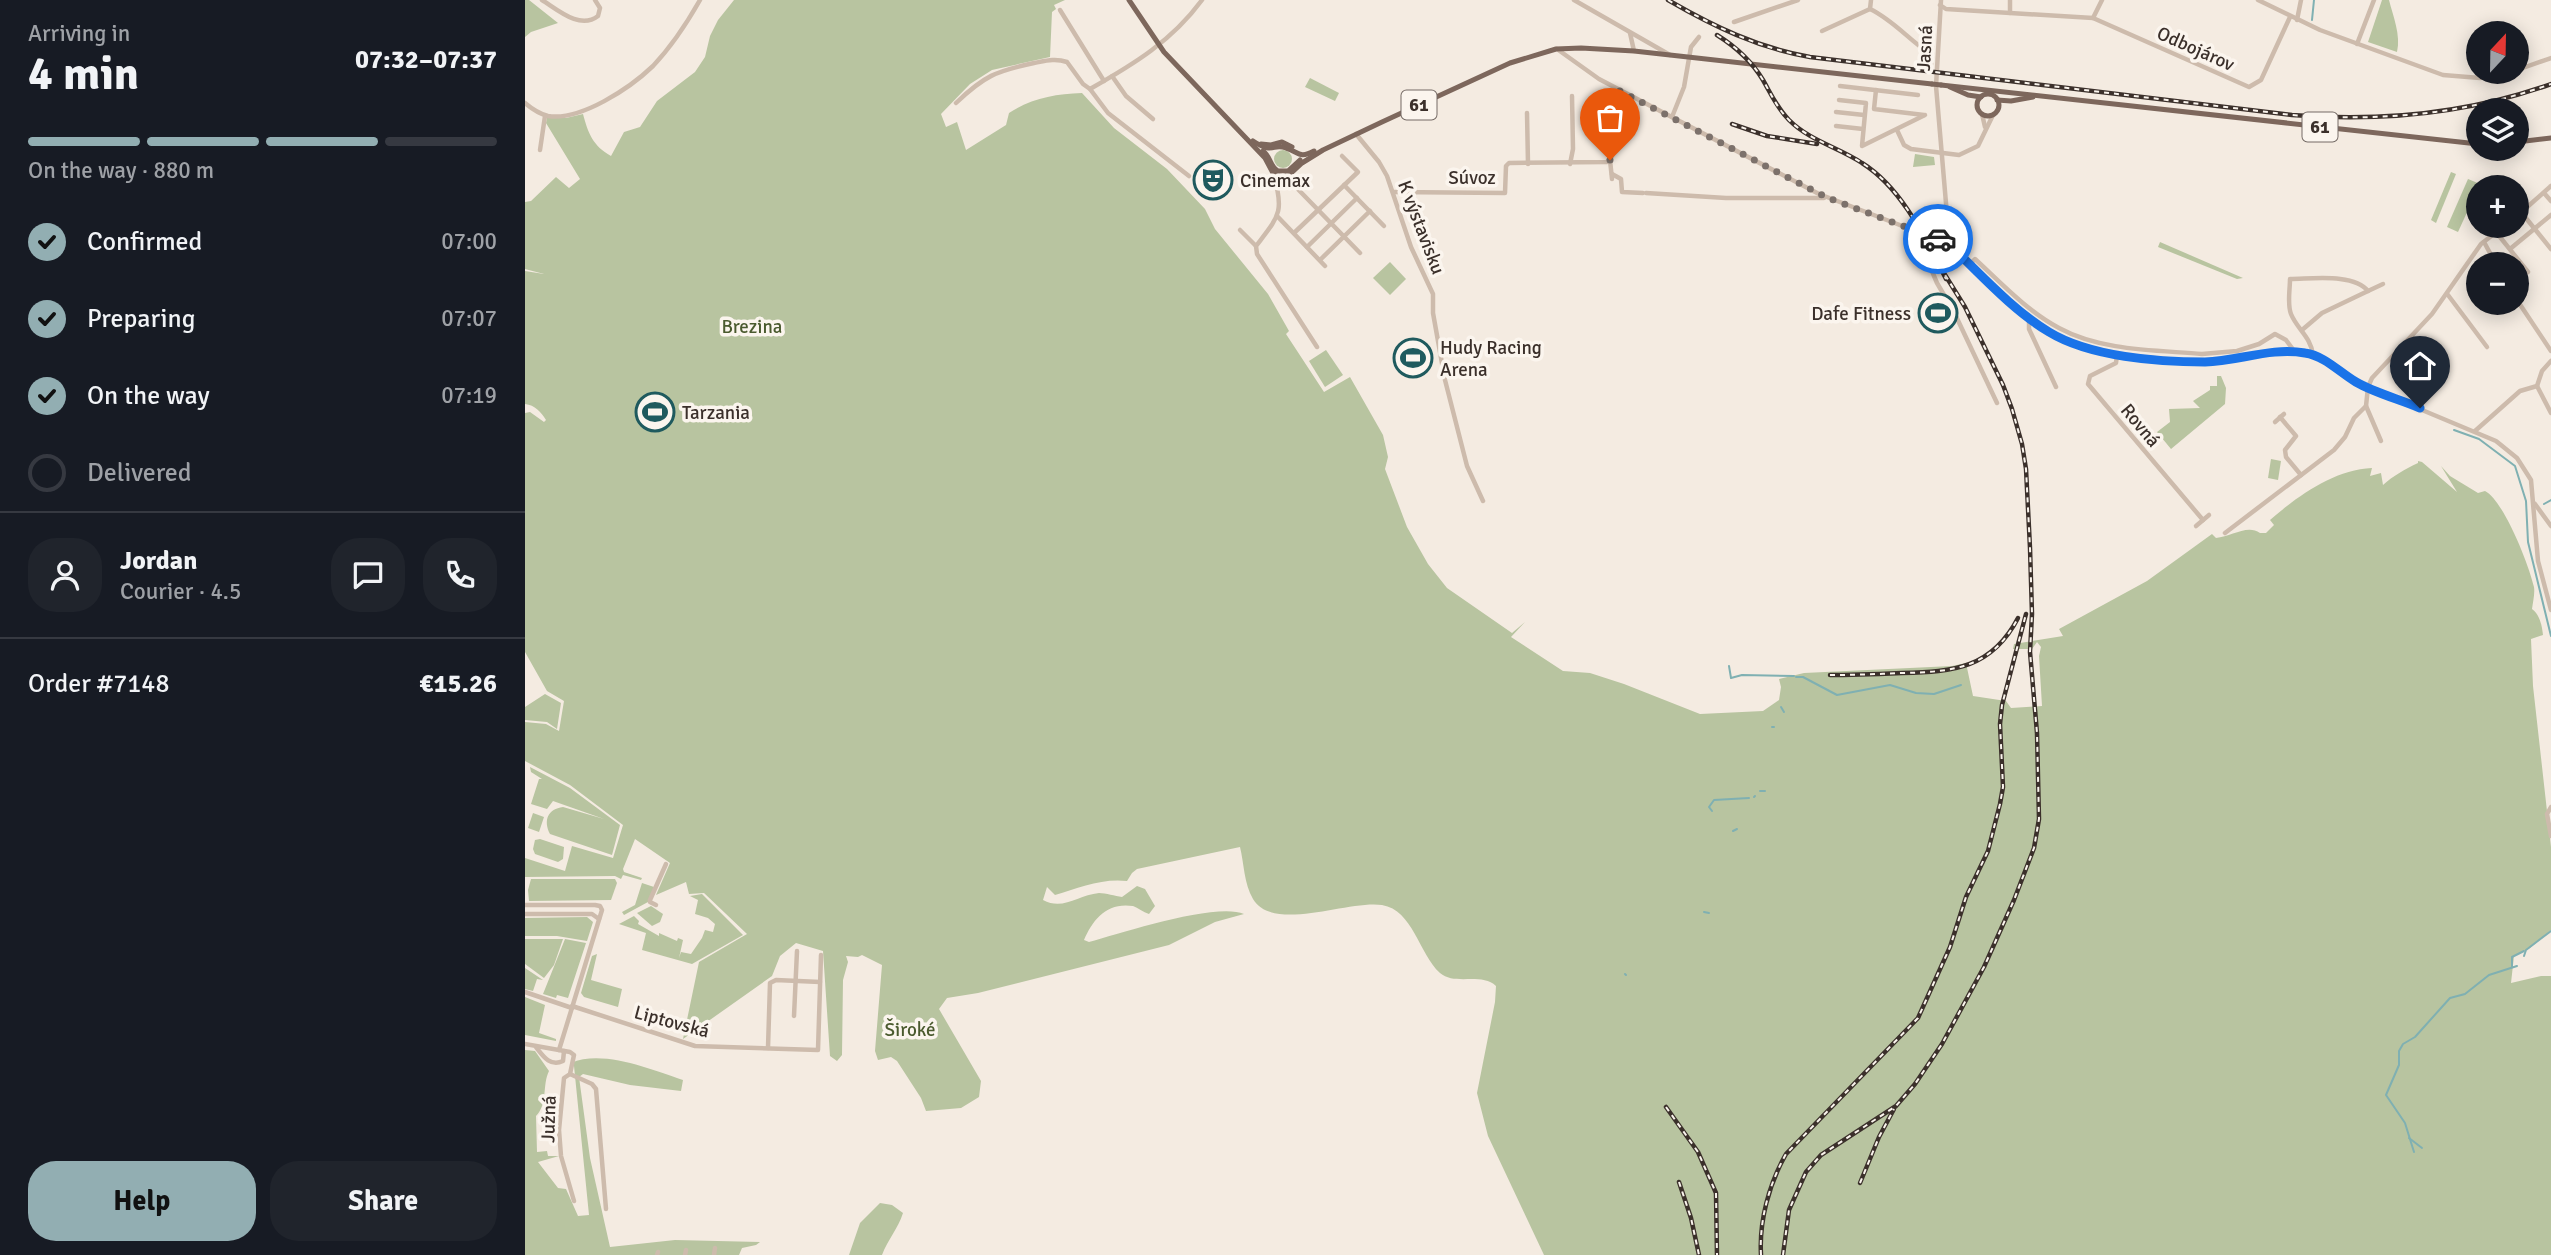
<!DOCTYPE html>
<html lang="en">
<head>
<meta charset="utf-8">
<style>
	body { margin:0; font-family:Signika,sans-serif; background:#20242c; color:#f1f3f6; height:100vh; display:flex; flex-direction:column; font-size:26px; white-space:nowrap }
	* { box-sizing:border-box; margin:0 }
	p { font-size:23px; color:#9ea1a6 }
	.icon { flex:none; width:38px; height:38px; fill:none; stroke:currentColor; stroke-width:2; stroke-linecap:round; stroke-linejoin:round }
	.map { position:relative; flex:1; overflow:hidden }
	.details { display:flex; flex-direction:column; background:#171b24; width:525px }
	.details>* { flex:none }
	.needle { width:46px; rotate:22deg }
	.buttons { position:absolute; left:1941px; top:21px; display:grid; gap:14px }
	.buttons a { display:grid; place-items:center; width:63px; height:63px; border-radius:50%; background:#171b24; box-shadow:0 4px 18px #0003; font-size:35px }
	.pin { position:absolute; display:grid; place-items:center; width:60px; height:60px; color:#fff; margin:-72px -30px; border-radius:50% 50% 50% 0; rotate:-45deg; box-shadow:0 0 7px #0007 }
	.pin .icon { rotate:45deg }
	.courier { position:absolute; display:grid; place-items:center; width:70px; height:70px; margin:-35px; border:5px solid #1a73e8; border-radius:50%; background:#fff; color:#222; box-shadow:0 2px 9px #0007 }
	.headline em { font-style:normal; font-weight:700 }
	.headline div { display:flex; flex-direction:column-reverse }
	.headline { display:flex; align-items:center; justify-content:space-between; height:119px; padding:0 28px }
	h1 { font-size:46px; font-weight:700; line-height:52px }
	.bar { display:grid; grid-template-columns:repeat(4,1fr); gap:10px 7px; align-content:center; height:84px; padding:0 28px }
	.bar i { height:9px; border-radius:5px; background:#363941 }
	.bar .current { background:#92aeb2 }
	.bar p { grid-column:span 4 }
	.line { display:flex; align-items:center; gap:18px; padding:0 28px; border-top:2px solid #363941 }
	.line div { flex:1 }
	.round { display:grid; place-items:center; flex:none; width:74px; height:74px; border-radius:28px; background:#20242c }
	ol { padding:0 28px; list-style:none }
	li { display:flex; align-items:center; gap:21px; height:77px }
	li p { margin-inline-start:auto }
	li .icon { padding:7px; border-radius:50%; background:#92aeb2; color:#111; stroke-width:4 }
	li:last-child { color:#9ea1a6 }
	li i { width:38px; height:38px; border:4px solid #363941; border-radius:50% }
	.cta { display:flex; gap:14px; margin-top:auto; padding:14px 28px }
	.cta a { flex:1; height:80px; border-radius:28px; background:#92aeb2; color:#111; font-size:28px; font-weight:700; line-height:80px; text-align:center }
	.cta a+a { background:#20242c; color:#f1f3f6 }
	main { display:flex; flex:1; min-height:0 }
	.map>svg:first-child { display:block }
	.green { fill:#b8c4a0 }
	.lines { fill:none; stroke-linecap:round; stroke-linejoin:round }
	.stream { stroke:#7fb0b2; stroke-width:2 }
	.minor { stroke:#cdbbac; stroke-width:4.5 }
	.major { stroke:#7d675c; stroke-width:5 }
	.rail-casing { stroke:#3b302b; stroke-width:4.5 }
	.rail { stroke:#fbf5ee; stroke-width:2; stroke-dasharray:5; stroke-linecap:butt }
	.major-bridge { stroke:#7d675c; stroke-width:5 }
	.done { stroke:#7c716b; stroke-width:7; stroke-dasharray:0 12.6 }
	.route { stroke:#1a73e8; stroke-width:9 }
	.labels { text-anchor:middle; stroke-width:7; stroke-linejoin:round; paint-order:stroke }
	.shield { fill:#fbf5ee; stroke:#756b66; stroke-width:2 }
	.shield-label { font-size:18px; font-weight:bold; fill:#3b302b }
	.street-label { font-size:19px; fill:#3b302b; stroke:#fbf5ee }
	.poi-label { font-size:19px; fill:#3b302b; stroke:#fbf5ee; text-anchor:start }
	.park-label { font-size:19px; fill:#4a5a2e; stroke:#fbf5ee }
</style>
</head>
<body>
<main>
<section class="details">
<div class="headline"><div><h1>4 min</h1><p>Arriving in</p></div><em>07:32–07:37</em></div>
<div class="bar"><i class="current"></i><i class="current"></i><i class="current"></i><i></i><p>On the way · 880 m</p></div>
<ol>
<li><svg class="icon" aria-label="check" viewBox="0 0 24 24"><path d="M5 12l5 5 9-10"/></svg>Confirmed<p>07:00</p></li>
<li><svg class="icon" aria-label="check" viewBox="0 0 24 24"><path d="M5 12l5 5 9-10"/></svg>Preparing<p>07:07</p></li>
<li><svg class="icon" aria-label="check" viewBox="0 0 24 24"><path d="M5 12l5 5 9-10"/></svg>On the way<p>07:19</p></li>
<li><i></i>Delivered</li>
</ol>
<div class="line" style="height:126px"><a class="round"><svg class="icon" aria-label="person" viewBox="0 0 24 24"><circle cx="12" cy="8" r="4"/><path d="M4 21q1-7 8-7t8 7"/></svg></a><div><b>Jordan</b><p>Courier · 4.5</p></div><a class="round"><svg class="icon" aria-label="chat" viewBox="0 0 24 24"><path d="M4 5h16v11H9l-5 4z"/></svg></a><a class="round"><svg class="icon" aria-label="phone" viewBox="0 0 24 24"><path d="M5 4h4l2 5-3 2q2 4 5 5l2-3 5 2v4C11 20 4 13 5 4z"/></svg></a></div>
<div class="line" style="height:91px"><div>Order #7148</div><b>€15.26</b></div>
<div class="cta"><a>Help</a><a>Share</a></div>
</section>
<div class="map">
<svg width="2026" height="1255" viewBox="0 0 2026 1255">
	<rect width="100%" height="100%" fill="#f4ebe1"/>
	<g class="green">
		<polygon points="0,0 4,0 33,23 6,32 0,37"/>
		<path d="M209,0H540L529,5L531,9L527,12L525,57L467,70L445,84L416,114L421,127L432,122L441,150L481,125L484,113C507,98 530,94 557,93L589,128L642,169L680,209L690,229L743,294L764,331L761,334L799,392L825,377L858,435L863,457L860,469L882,527L903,564L922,588L987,633L1000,622L986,637L1038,671L1065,673L1099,684L1175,714L1238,711L1254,700L1256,687L1254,679L1279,673L1427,666L1441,663L1448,696L1481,701L1486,708L1517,706L1514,656L1516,647L1512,642L1507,649H1488L1489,644L1538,636L1534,629L1622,581L1687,534L1691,538C1706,537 1722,524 1735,533H1741L1749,525L1745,520C1773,496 1808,470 1847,468L1845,476L1856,473L1858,485C1868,476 1880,469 1893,463V461L1897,462L1932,492L1916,466L1925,476L1953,493L1960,491C1979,501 2004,565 2009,587C2010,593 2008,602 2007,609C2015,615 2017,626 2018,635L2006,639L2008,686L2026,847V930L2005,948L1989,956L1986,983L2016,976H2026V1255H1019L963,1136L952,1093L970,1002L971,986C956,972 930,986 915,973C894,954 888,910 857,905C823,900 748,933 728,899C719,884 719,863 715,847L612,869L607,873L602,881C577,878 553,888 530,895L522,887L518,900C538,911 553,895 574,893C581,893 590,896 597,897L612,886L620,889L630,906L624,914C618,912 613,908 608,906C582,902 568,919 559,940L564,942C597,933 691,902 719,914L690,922L644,945L453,993L422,998L414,1009L456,1081L454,1097L436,1108L401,1111L396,1098L372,1061L366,1057L353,1060L350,1051L357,965L337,955L333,957L321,956L323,962L318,980L317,1055L312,1061L305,1056L298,951L271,943L255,956L247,976L158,1039L174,962L222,934L179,893L164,894L161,882L131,895L145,863L110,839L98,869L99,872L117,878L116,880L98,875L96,879L90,876L0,877V858L40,871L47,846L88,858L98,825L45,785L0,761V722L21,724L34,731L39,701L22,691L0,652V413L5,412L19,422L21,420C16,412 10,405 0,404V271L19,274L0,269V202L6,201L31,177L44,188L55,179L21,123L22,118H41L58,114C63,133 68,146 86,156L99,132L115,127L132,101L170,72L180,57L185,36L193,20Z"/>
		<path d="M1857,0H1864C1868,16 1876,35 1872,52L1843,42Z"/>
		<polygon points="785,78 814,93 810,101 780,87"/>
		<circle cx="758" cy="159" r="9"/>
		<polygon points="1390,154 1409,157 1410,165 1388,167"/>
		<polygon points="1926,172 1931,174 1911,223 1906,220"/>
		<polygon points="1943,179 1955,184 1933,232 1922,227"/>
		<polygon points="1635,242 1718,278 1712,279 1633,247"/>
		<polygon points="865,262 881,279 865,295 848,278"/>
		<polygon points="801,350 818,375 800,387 784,361"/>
		<polygon points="1692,376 1696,376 1701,388 1700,404 1646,449 1632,432 1645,422 1644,409 1675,408 1668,401 1685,390 1685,386 1692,386"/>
		<polygon points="1746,459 1756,461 1753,480 1743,478"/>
		<polygon points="20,694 36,703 32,729 22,722 0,720 0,707"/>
		<path d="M5,767L45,788L95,825L87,855L25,834C18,820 23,809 38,807L79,819L28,801L22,809L6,804L14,779H17L6,772Z"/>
		<polygon points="8,813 19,817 14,832 3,828"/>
		<polygon points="15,839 39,847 38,859 33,862 10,854 8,849 10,840"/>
		<polygon points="6,879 90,879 92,883 86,900 4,901 3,890"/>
		<polygon points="117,883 129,887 123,902 99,915 97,912 110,905"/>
		<polygon points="177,894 218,935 167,964 117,950 121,933 94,924 109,916 114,921 113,924 134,936 134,933 152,941 153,938 158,940 154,958 156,952 166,954 177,938 180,930 188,932 190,924 183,918 170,914 173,900 165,896"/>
		<polygon points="126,906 138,914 135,922 127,926 112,913"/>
		<polygon points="62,917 68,922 62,941 32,936 0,936 0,918"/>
		<polygon points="0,939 38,939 29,965 19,978 0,964"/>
		<polygon points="40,939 61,943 43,998 32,995 31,998 18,994"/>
		<polygon points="72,954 66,980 97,989 93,1007 59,997 56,993 67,956"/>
		<polygon points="0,968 18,980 12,979 8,991 0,989"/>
		<polygon points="0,997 20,1005 14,1033 31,1039 31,1041 0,1035"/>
		<path d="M0,1050L10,1051L24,1071C17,1085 23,1104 11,1116L12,1152L22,1151L23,1156H34L13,1162L33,1188L41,1189L53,1216L64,1215L49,1066L46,1063C78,1049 127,1070 158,1080L156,1091L105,1085L58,1074L54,1077L65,1158L85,1247L150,1240L235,1242L231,1245L217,1248L214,1255H0Z"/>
		<path d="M355,1203L367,1205L378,1213C373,1229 363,1239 357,1255H324L335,1223Z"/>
	</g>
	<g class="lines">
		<g class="stream">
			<polyline points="1787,20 1789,0"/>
			<polyline points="1929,430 1954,439 1990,466 2001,501 2003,542 2026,636"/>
			<polyline points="2019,504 2026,500"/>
			<polyline points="1204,666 1206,678 1217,675 1269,676"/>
			<polyline points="1271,677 1278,677 1312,695 1365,685 1391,693 1409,694 1436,685"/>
			<polyline points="1256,707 1259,712"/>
			<polyline points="1247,727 1249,727"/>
			<polyline points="1235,791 1240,791"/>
			<polyline points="1229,797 1230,796"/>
			<polyline points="1187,811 1184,807 1189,800 1224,798"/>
			<polyline points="1208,831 1212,829"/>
			<polyline points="1179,912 1184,913"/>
			<polyline points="1999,956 2001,950 2026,931"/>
			<polyline points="1987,967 1987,957 1999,951"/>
			<polyline points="1100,974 1101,975"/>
			<polyline points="1884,1138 1897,1148"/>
			<polyline points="1889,1152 1880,1123 1861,1095 1874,1065 1874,1051 1878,1044 1890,1037 1925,998 1940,994 1964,975 1992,966"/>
		</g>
		<g class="minor">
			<path d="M17,0C33,10 55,30 73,16L75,8L70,0"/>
			<polyline points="1049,0 1145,55"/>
			<path d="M1346,0L1345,9C1368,20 1383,39 1404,53L1406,64"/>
			<polyline points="1416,0 1411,86 1422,215 1419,242"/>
			<polyline points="1733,0 1795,30 1918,75 1955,78 1987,72"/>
			<polyline points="1415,5 1421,9 1568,18 1724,87 1736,80 1765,17"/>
			<polyline points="535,10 579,81"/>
			<polyline points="1485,13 1485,0"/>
			<polyline points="1568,18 1577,0"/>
			<polyline points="1772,20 1776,0"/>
			<polyline points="1209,22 1273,0"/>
			<polyline points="1297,31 1345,9"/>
			<polyline points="1105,33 1109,51"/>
			<polyline points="1832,44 1849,0"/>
			<polyline points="1032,49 1074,79 1294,194 1419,242 1510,323 1551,345 1592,355 1677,362 1748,352 1782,353 1797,359 1835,384 1971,441 1992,458 2006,480 2013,561 2026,610"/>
			<polyline points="1992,70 2026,58"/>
			<polyline points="587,76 601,96 628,119"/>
			<polyline points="1315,86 1393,95"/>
			<polyline points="565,89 583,113 664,176"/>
			<polyline points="1351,90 1349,109 1399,115"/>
			<polyline points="1314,100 1341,103 1337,146 1400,115"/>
			<path d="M0,103C7,109 15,114 23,116C56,121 105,88 128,66C146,47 162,23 175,0"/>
			<path d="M431,103C459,76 471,71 509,63C520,61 530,58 542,62L558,84L565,89C609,64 647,41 677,0"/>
			<polyline points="1311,112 1339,115"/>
			<polyline points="1002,113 1003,164"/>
			<polyline points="1457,114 1460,127"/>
			<polyline points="1147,117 1159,87 1166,47 1174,37"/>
			<polyline points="1311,126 1338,129"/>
			<polyline points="1372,130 1379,145 1386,149 1434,155 1453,146 1468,115"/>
			<polyline points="831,134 854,162 862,176 886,247 908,294 908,313 920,380 942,466 958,501"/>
			<polyline points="15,150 20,116"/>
			<polyline points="1085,160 1087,179"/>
			<polyline points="1045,164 1048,149 1047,96"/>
			<path d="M748,173C760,212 754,216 731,246L732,254L792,347"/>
			<polyline points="1087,174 1096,179 1097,192 1118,193"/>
			<polyline points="764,180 835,253"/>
			<polyline points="819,185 859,226"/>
			<polyline points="868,192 980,193 981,166 984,163 1082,162 1087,156 1091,89"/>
			<polyline points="1121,193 1201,198 1299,198"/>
			<polyline points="2019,193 2026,201"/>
			<polyline points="1996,212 2026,249"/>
			<polyline points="1992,216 2026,186"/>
			<polyline points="753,217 800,266"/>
			<polyline points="715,230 731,246"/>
			<polyline points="1390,231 1412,283 1429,312 1472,403"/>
			<polyline points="1971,232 2003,272"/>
			<polyline points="769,233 833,172 817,156"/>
			<polyline points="1959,242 1971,264"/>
			<polyline points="782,247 832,198"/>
			<polyline points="1985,249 2026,215"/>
			<polyline points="1403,257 1416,227"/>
			<polyline points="795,260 845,211"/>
			<path d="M1445,264L1450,259C1476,283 1502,311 1534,328C1576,351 1631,350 1677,354L1712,351L1734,344L1750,334L1761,340L1770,352"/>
			<polyline points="1843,291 1858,284"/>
			<polyline points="1923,295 1962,347"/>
			<polyline points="1992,300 2026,351"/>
			<polyline points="1504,319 1504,329 1531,387"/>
			<path d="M1777,330L1797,313L1843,291C1829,273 1787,279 1765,279C1765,290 1762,304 1766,314C1772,329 1786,337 1788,355"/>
			<polyline points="1592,355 1591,363 1565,376 1563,384 1678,520"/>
			<polyline points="2012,386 2026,413"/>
			<polyline points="2012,386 2017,371 2026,361"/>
			<polyline points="1841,406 1856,441"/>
			<polyline points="1755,417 1771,436 1760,450 1761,457 1776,475"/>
			<polyline points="1750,422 1759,414"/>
			<polyline points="1950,431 1995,391 2012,386"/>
			<polyline points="2010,504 2026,526"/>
			<polyline points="1671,526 1684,515"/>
			<polyline points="1700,533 1809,450 1820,437 1829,418 1841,406 1843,387 1847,378 1907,314 1956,244 1979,226"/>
			<polyline points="2026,807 2022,814 2026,836"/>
			<polyline points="0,905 70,905 75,906 77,910 34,1050"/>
			<polyline points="131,905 125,902 125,900 141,864"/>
			<polyline points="0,914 67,914 74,919"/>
			<polyline points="0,992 47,1008"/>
			<polyline points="47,1006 170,1046 293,1050 296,955"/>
			<polyline points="269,1016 272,951"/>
			<polyline points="0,1044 45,1052 49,1055 45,1074 39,1078 34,1130 36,1156 49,1201"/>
			<path d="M11,1047C18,1056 25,1067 38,1061L39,1051"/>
			<polyline points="243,1048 245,983 251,980 295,982"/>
			<polyline points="45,1074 67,1084 71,1089 81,1209"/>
			<polyline points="132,1255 133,1252"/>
			<polyline points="160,1255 161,1250"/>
			<polyline points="189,1255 190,1248"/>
		</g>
		<g class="major">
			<polyline points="604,0 639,52 740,158 748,173 756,177 763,176 777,163 798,150 857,122 985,63 1031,49 1056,48 1109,51 1407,84"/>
			<polyline points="1416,85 1953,144"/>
			<polyline points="1425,87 1443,95 1456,97"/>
			<circle cx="1463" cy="105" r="11"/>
			<polyline points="1472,100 1486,101 1508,97"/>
			<path d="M728,141C749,155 747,143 761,148C774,152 774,159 789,151"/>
			<polyline points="1992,142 2026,138"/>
			<polyline points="736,144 746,145 757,142 767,147"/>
			<path d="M738,151C746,157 745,167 753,171H763L775,160"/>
		</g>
		<defs>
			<g id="rail">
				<path d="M1143,0C1188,26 1233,48 1285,57L1767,115C1856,122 1942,114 2026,84"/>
				<path d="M1192,35C1211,47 1226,60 1238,80C1246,94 1252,108 1264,120C1285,141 1313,147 1337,163C1377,188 1400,238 1421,279"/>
				<polyline points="1207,124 1242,136 1292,144"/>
				<path d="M1305,675C1329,675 1353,674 1377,673C1429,672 1467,668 1493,618"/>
				<polyline points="1141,1107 1173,1152 1191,1193 1192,1255"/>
				<polyline points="1154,1182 1166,1218 1174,1255"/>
				<polyline points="1335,1183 1354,1137 1369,1109"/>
				<path d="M1236,1255C1234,1221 1244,1184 1261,1154L1393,1018L1425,947L1441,897L1463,851L1475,804L1478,787L1475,724L1477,705L1501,614"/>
				<polyline points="1258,1255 1264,1210 1281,1172 1296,1155 1371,1106 1390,1084 1417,1044 1459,967 1489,900 1509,848 1514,819 1512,733 1505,652 1507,614 1505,548 1501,469 1497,444 1487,409 1478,385 1440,307 1417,270"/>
			</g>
		</defs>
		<use href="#rail" class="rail-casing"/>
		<use href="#rail" class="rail"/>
		<polyline class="major-bridge" points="1407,84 1416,85"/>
	</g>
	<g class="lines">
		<polyline class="done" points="1085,160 1091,89 1303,198 1413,239"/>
		<path class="route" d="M1413,239L1428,248C1458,277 1489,311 1524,332C1565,357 1633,362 1680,362C1714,361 1746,347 1780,353C1800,356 1814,372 1831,382C1850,393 1874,399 1895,408"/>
	</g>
	<defs>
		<symbol id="theatre-ring" viewBox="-11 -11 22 22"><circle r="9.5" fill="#fbf5ee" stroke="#1f5a5e" stroke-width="1.5"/><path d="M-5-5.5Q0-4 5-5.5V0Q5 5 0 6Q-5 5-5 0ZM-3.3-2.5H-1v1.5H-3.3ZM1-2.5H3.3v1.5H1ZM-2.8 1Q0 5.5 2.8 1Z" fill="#1f5a5e"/></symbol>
		<symbol id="stadium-ring" viewBox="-11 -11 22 22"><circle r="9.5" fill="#fbf5ee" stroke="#1f5a5e" stroke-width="1.5"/><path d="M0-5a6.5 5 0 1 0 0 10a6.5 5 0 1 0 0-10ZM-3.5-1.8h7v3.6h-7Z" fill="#1f5a5e"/></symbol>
	</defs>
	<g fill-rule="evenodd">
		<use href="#theatre-ring" x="666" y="158" width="44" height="44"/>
		<use href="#stadium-ring" x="1391" y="291" width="44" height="44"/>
		<use href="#stadium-ring" x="866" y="336" width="44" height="44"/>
		<use href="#stadium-ring" x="108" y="390" width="44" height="44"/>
	</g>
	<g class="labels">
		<g class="shield">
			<rect x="876.5" y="90.5" width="35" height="29" rx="5"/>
			<rect x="1777.5" y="112.5" width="35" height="29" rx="5"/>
		</g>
		<g class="shield-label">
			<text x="894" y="111">61</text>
			<text x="1795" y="133">61</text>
		</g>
		<g class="street-label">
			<text transform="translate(1399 48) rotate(-87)" y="7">Jasná</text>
			<text transform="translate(1671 48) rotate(24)" y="7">Odbojárov</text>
			<text x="947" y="184">Súvoz</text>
			<text transform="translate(897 227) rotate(69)" y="7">K výstavisku</text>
			<text transform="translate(1616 425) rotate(50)" y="7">Rovná</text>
			<text transform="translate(147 1021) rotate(15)" y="7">Liptovská</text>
			<text transform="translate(23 1119) rotate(-88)" y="7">Južná</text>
		</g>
		<g class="poi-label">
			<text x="715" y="187">Cinemax</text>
			<text x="1386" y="320" text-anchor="end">Dafe Fitness</text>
			<text x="915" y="354">Hudy Racing<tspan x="915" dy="22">Arena</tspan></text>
			<text x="157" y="419">Tarzania</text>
		</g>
		<g class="park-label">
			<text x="227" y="333">Brezina</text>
			<text x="385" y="1036">Široké</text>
		</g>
	</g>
</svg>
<div class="buttons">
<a><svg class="needle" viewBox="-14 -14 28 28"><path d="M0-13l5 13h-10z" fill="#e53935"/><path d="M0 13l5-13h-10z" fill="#9ea1a6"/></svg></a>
<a><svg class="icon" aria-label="layers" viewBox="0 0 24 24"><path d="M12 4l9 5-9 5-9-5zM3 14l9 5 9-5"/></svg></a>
<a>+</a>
<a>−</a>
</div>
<div class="pin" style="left:1085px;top:160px;background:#ea580c"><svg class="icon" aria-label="bag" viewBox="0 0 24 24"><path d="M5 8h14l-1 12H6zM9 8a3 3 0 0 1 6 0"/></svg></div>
<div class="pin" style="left:1895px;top:408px;background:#1f2937"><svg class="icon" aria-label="home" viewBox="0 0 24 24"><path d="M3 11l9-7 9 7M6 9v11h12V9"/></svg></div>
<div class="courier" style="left:1413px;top:239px"><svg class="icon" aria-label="car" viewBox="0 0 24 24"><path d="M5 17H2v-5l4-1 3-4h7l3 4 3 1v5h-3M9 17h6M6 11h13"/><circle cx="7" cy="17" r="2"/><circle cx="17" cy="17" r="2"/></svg></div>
</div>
</main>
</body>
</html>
